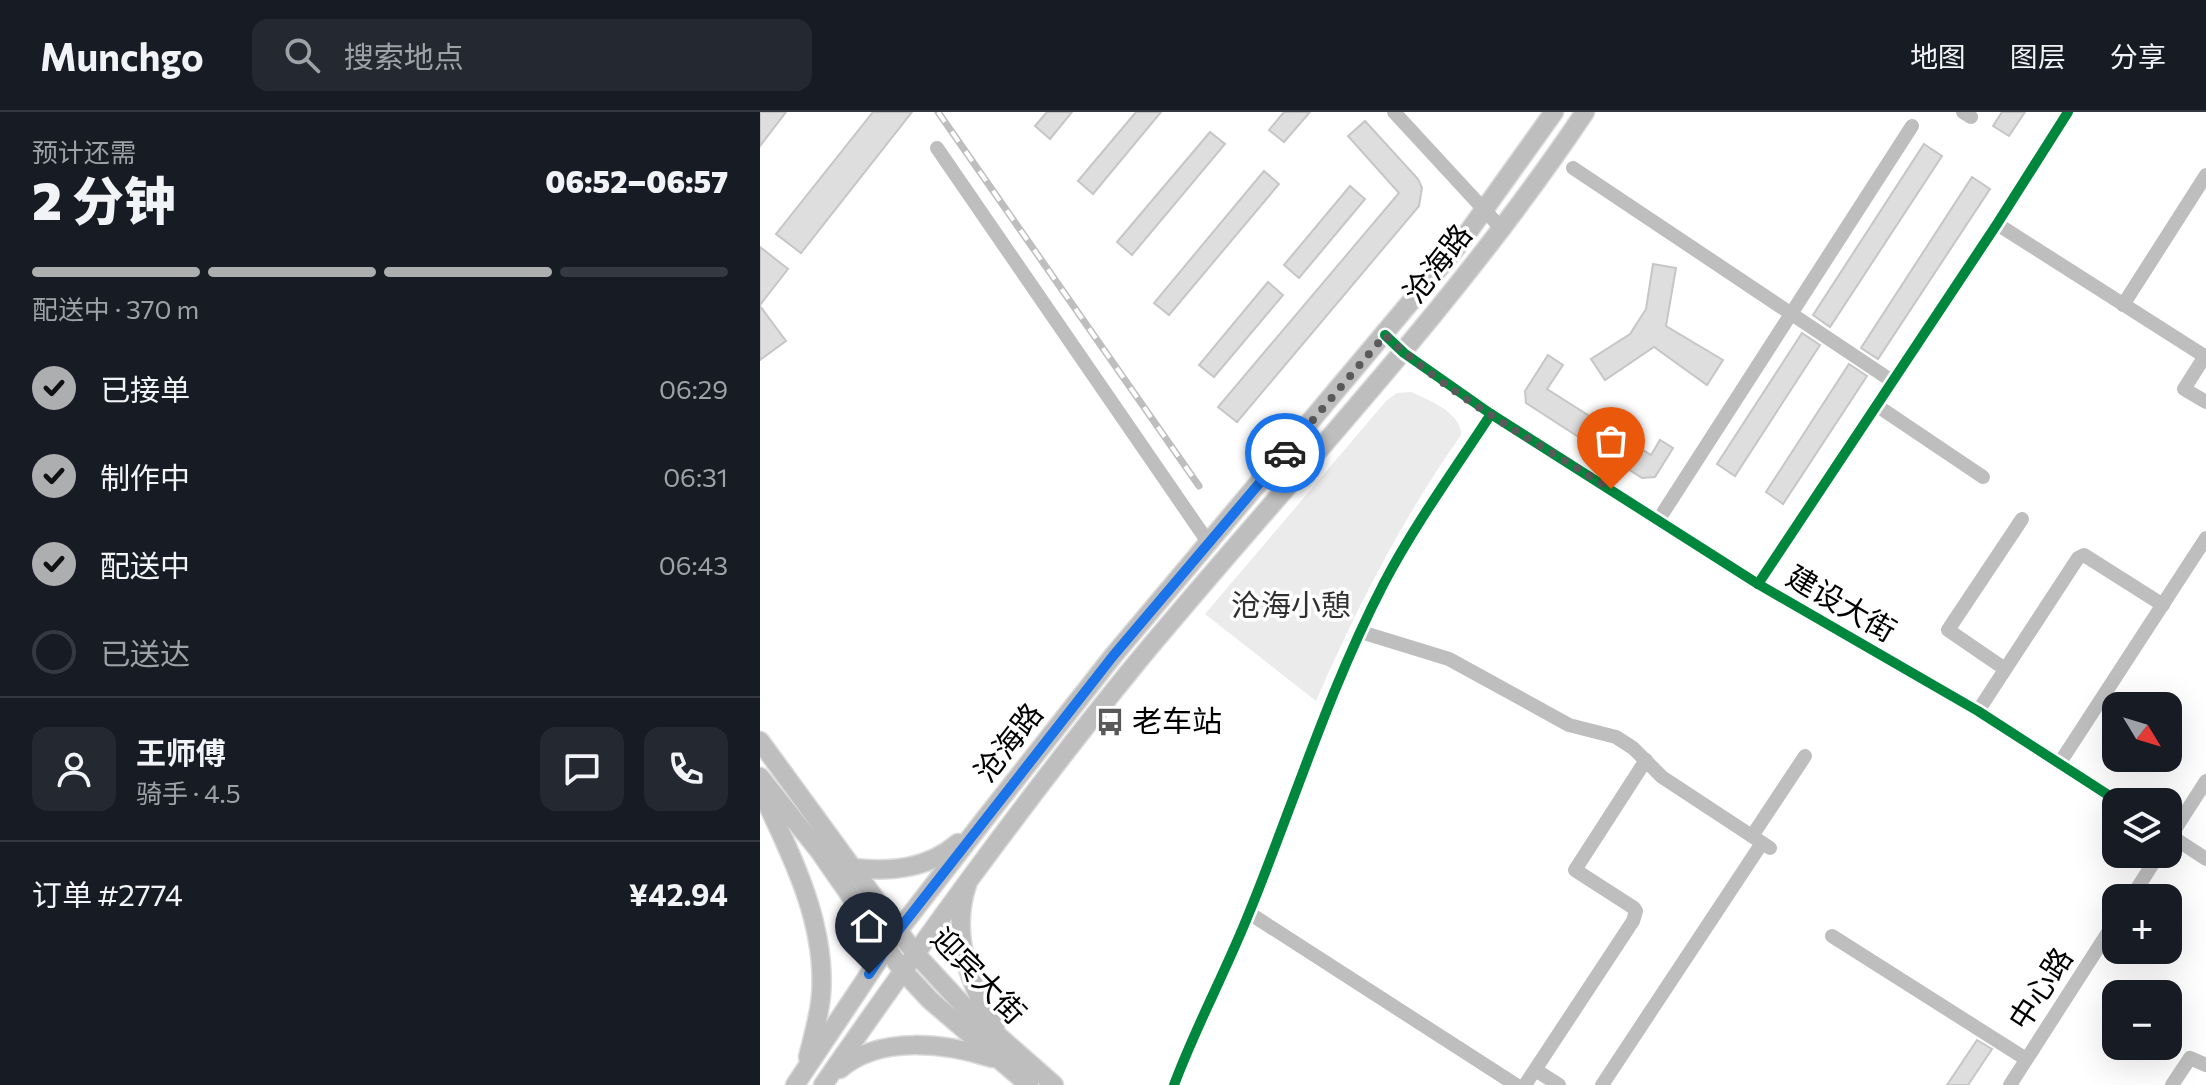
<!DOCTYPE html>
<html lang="zh">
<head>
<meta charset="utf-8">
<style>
	body { margin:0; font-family:Commissioner,"Noto Sans SC",sans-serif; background:#242831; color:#f1f3f6; height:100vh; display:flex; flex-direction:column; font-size:30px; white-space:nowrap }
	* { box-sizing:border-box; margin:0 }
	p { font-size:26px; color:#9ea1a6 }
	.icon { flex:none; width:44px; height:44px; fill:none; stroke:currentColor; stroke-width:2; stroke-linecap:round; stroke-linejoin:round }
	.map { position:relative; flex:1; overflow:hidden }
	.drawer { display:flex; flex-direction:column; background:#171b24; width:760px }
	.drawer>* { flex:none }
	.needle { width:52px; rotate:128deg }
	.controls { position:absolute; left:1342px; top:580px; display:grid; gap:16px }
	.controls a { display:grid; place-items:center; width:80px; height:80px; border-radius:16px; background:#171b24; box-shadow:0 8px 32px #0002; font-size:40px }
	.pin { position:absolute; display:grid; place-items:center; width:68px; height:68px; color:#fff; margin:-82px -34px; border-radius:50% 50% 50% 0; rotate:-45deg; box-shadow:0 0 8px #0007 }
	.pin .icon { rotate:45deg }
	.courier { position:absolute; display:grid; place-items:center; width:80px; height:80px; margin:-40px; border:6px solid #1a73e8; border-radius:50%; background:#fff; color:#222; box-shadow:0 2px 10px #0007 }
	.overview em { font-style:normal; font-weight:800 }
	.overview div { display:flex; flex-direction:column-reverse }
	.overview { display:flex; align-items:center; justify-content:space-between; height:136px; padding:0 32px }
	h1 { font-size:52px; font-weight:800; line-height:60px }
	.bar { display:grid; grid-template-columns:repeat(4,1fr); gap:12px 8px; align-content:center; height:96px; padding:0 32px }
	.bar i { height:10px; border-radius:6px; background:#363941 }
	.bar .selected { background:#adaeaf }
	.bar p { grid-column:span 4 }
	.line { display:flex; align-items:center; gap:20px; padding:0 32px; border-top:2px solid #363941 }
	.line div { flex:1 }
	.round { display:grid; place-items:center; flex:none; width:84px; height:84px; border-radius:16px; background:#242831 }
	ol { padding:0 32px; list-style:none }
	li { display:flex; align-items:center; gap:24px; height:88px }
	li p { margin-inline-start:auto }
	li .icon { padding:8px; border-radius:50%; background:#adaeaf; color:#111; stroke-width:4 }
	li:last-child { color:#9ea1a6 }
	li i { width:44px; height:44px; border:4px solid #363941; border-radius:50% }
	header { display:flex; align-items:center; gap:48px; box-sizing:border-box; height:112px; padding:0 40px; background:#171b24; border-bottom:2px solid #363941 }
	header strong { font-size:38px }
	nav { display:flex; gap:44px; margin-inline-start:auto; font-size:28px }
	.search { width:560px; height:72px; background:#242831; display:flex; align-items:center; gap:20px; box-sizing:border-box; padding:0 28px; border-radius:16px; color:#9ea1a6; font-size:30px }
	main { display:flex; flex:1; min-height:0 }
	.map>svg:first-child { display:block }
	.green { fill:#ebebeb }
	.building { fill:#dedede; stroke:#c6c6c6; stroke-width:2 }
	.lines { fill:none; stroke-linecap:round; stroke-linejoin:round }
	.major-casing { stroke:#dbdbdb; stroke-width:21 }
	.minor { stroke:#bebebe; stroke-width:14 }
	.major { stroke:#bebebe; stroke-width:18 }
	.rail-casing { stroke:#bebebe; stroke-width:7 }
	.rail { stroke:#fff; stroke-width:4; stroke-dasharray:12; stroke-linecap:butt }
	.cycleway-casing { stroke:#fff; stroke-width:15 }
	.cycleway { stroke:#00873e; stroke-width:10 }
	.done { stroke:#595959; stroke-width:8; stroke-dasharray:0 14.4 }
	.route { stroke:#1a73e8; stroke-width:10 }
	.labels { text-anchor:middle; stroke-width:7; stroke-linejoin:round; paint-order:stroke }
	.street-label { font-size:30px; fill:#000; stroke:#fff }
	.park-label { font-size:30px; fill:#313131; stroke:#fff }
	.poi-label { font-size:30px; fill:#000; stroke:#fff; text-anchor:start }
</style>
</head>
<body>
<header>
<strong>Munchgo</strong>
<div class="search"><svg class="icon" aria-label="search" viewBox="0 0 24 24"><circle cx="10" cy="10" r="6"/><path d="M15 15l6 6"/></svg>搜索地点</div>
<nav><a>地图</a><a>图层</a><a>分享</a></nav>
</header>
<main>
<section class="drawer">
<div class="overview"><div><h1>2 分钟</h1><p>预计还需</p></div><em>06:52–06:57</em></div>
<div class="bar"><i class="selected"></i><i class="selected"></i><i class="selected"></i><i></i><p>配送中 · 370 m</p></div>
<ol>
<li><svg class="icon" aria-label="check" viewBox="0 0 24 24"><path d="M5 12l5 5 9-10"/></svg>已接单<p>06:29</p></li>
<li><svg class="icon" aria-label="check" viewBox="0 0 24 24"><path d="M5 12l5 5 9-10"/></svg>制作中<p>06:31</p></li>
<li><svg class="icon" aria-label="check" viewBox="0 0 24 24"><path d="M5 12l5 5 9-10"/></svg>配送中<p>06:43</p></li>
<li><i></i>已送达</li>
</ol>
<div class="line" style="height:144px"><a class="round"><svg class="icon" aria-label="person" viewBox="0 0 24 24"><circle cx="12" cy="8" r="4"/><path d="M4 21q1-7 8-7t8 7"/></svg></a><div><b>王师傅</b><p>骑手 · 4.5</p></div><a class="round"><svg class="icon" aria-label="chat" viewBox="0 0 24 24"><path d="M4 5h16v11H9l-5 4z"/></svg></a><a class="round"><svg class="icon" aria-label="phone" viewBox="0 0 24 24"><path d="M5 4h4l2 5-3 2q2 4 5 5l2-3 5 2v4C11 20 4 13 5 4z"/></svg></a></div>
<div class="line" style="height:104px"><div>订单 #2774</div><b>¥42.94</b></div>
</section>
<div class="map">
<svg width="1446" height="973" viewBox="0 0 1446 973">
	<rect width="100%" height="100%" fill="#fff"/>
	<path class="green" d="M651,280C669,288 702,301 701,323C642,407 597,495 556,589L445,502L626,289L637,281Z"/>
	<g class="building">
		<polygon points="0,0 26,0 0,34"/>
		<polygon points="113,0 152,0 41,141 16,122"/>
		<polygon points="287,0 312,0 290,27 275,14"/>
		<polygon points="376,0 401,0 333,82 318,69"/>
		<polygon points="524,0 550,0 524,30 509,18"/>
		<polygon points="1242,0 1265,0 1249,24 1233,14"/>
		<polygon points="605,9 658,67 662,76 659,94 477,310 458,295 639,81 588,24"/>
		<polygon points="450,20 465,32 372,143 357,130"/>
		<polygon points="1164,32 1182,44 1070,215 1053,203"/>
		<polygon points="504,59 519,72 409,203 394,191"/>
		<polygon points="1212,65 1230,77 1118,247 1101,236"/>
		<polygon points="590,74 605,87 539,166 524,153"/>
		<polygon points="0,135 28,157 0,193"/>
		<polygon points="893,152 916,156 906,214 963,248 947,273 894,235 845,268 831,247 870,222 886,197"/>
		<polygon points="508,170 523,183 454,265 439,253"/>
		<polygon points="0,194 26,229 0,248"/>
		<polygon points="1042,221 1060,233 975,364 957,352"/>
		<polygon points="788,243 803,253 787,277 891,343 900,328 913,336 895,365 882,366 766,291 765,279"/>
		<polygon points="1089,252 1107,264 1023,392 1006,380"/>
		<polygon points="1217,928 1232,937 1208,973 1187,973"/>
	</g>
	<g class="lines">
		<defs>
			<g id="major">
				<polyline points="0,629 154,840 202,892 294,973"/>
				<polyline points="0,665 60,740 142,858 170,888 269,973"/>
				<path d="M0,677C30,740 67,811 61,884C59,905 53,925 48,945"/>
				<path d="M93,756C131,760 168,757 198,731"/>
				<path d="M207,773C190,824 210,872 235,916"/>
				<path d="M80,957C120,923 185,931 232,946"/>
				<polyline points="35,973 138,819 224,708 353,544 701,130 794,0"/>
				<path d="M63,973C162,830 264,689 374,554C526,370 692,199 825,0"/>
			</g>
		</defs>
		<use href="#major" class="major-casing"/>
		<g class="minor">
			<polyline points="634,0 741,116"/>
			<polyline points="1203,0 1211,5"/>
			<polyline points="177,36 448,430"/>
			<polyline points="813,56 1132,269"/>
			<polyline points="1237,112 1446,245"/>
			<polyline points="1363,193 1446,63"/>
			<polyline points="625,223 644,241 731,302 998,472 1218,599 1359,690"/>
			<polyline points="1445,244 1424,277 1446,290"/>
			<polyline points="1116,293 1223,365"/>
			<polyline points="899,407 1152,14"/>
			<polyline points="998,472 1237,112 1308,0"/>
			<polyline points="601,520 689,547 809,613 856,625 873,636 902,665 1010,736"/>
			<polyline points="1245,557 1188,518 1262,407"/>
			<polyline points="1218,599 1318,446 1324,443 1403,493"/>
			<polyline points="1299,652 1446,426"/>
			<polyline points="1408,722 1446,747"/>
			<polyline points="992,724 1045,644"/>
			<polyline points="1408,728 1446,669"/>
			<polyline points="1371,786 1399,742"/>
			<polyline points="489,801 756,973"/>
			<polyline points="1072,824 1266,947"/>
			<polyline points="777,959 799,973"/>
			<path d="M414,973C436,914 466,859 489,801C534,691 569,577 624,471C655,412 695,357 731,302"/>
			<polyline points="765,973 873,809 876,799 874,796 815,758 886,648"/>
			<polyline points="842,973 1002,731"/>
			<polyline points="1250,973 1356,808"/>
			<polyline points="1412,973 1430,946 1446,953"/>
		</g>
		<use href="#major" class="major"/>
		<defs>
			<polyline id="rail" points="178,0 439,374"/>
		</defs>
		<use href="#rail" class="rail-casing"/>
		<use href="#rail" class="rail"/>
		<defs>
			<g id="cycleway">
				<polyline points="625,223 644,241 731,302 998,472 1218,599 1359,690"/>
				<polyline points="998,472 1237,112 1308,0"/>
				<path d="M414,973C436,914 466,859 489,801C534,691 569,577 624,471C655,412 695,357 731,302"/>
			</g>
		</defs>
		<use href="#cycleway" class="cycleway-casing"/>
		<use href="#cycleway" class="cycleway"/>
	</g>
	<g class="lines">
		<path class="done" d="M525,341L625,223C691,285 775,329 851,377"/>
		<polyline class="route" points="109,862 138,819 353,544 525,341"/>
	</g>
	<defs>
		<symbol id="bus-bare" viewBox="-9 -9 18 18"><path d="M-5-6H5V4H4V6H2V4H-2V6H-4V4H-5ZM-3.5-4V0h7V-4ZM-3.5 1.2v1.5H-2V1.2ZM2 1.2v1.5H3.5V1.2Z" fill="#595959" stroke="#fff" stroke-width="2.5" paint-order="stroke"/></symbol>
	</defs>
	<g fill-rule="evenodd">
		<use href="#bus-bare" x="330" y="590" width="40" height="40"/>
	</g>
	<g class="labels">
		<g class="street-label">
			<text transform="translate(678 152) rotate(-52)" y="10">沧海路</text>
			<text transform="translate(1081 492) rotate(30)" y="10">建设大街</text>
			<text transform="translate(249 631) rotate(-52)" y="10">沧海路</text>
			<text transform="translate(218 864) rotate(46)" y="10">迎宾大街</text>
			<text transform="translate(1281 877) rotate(-57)" y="10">中心路</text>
		</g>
		<g class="park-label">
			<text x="531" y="504">沧海小憩</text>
		</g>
		<g class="poi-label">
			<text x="372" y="620">老车站</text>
		</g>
	</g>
</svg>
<div class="controls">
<a><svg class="needle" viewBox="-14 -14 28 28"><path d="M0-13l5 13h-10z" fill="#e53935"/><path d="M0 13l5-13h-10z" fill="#9ea1a6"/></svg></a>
<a><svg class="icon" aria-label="layers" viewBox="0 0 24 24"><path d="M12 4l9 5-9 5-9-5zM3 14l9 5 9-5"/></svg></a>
<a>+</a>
<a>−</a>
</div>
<div class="pin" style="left:851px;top:377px;background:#ea580c"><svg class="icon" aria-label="bag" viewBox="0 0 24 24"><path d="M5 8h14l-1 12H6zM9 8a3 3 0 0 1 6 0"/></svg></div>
<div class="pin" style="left:109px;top:862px;background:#1f2937"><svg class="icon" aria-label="home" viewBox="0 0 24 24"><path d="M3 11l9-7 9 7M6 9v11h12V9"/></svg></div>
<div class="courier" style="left:525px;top:341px"><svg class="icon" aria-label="car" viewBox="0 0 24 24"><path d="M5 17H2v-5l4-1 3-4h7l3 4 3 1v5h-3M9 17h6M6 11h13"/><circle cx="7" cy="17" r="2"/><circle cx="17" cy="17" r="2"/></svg></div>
</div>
</main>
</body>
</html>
